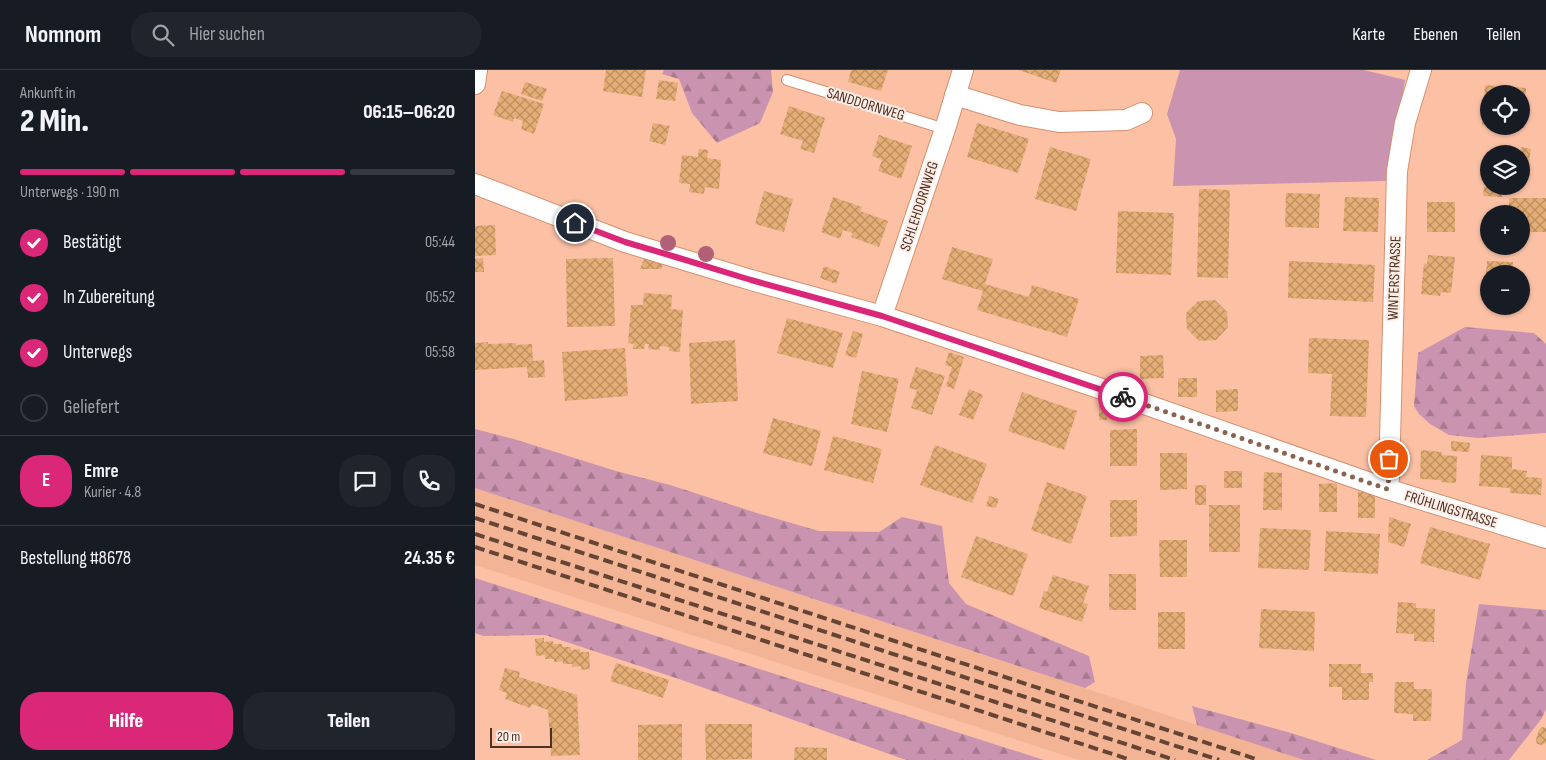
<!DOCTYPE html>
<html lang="de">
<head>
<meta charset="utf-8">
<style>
	body { margin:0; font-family:"Sofia Sans Condensed",sans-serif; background:#20242c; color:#f1f3f6; height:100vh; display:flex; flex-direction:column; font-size:19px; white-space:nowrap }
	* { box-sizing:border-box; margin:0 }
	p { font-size:16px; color:#9ea1a6 }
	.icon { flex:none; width:28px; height:28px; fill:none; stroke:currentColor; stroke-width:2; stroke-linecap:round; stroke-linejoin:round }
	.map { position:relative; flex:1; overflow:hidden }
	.details { display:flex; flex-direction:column; background:#171b24; width:475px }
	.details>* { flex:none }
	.fabs { position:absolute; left:1005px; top:15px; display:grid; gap:10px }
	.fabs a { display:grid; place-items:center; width:50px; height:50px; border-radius:50%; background:#171b24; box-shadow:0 1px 4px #0004; font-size:25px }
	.scale { position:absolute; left:15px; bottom:12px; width:62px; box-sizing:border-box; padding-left:5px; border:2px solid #4e3123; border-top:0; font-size:14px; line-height:18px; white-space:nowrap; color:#4e3123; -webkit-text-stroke:4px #fdede6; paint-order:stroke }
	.pin { position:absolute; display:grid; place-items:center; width:42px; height:42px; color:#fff; margin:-21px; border:2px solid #fff; border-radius:50%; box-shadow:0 1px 5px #0007 }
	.courier { position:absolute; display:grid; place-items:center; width:50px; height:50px; margin:-25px; border:4px solid #db2777; border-radius:50%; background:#fff; color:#222; box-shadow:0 1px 6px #0007 }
	.summary em { font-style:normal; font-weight:800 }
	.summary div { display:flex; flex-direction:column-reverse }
	.summary { display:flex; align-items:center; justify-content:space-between; height:85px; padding:0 20px }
	h1 { font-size:32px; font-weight:800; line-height:38px }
	.bar { display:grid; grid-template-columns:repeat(4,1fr); gap:8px 5px; align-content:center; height:60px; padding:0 20px }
	.bar i { height:6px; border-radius:4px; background:#363941 }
	.bar .active { background:#db2777 }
	.bar p { grid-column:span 4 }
	.line { display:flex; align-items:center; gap:12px; padding:0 20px; border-top:1px solid #363941 }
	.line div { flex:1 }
	.round { display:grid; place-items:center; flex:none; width:52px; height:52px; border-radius:20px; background:#20242c }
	ol { padding:0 20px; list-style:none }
	li { display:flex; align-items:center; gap:15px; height:55px }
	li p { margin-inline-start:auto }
	li .icon { padding:5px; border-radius:50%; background:#db2777; color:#fff; stroke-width:4 }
	li:last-child { color:#9ea1a6 }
	li i { width:28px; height:28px; border:2px solid #363941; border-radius:50% }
	.action { display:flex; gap:10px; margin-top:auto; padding:10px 20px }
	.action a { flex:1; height:58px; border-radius:20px; background:#db2777; color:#fff; font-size:20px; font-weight:800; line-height:58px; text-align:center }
	.action a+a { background:#20242c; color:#f1f3f6 }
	header { display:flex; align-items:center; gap:30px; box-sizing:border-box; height:70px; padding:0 25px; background:#171b24; border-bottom:1px solid #363941 }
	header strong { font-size:24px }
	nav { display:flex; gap:28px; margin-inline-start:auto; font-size:18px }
	.search { width:350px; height:45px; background:#20242c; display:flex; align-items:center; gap:12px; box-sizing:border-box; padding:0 18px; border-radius:20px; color:#9ea1a6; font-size:19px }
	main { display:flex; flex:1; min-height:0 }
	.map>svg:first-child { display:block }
	.built { fill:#f2b495 }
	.grass { fill:#ca93b0 }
	.forest { fill:url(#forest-firs) }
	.building { fill:url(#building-cross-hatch) }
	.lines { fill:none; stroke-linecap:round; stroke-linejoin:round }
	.service-casing { stroke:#d48f6e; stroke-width:12 }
	.minor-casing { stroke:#d48f6e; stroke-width:22 }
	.service { stroke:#fff; stroke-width:10 }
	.minor { stroke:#fff; stroke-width:20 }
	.rail { stroke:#654434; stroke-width:4; stroke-dasharray:10 5; stroke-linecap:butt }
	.tree { fill:#b16078 }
	.done { stroke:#8b6350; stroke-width:5; stroke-dasharray:0 9 }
	.route { stroke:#db2777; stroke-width:6 }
	.labels { text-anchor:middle; stroke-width:4; stroke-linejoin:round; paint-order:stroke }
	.street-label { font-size:15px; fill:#4e3123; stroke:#fdede6 }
</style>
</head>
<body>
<header>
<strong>Nomnom</strong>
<div class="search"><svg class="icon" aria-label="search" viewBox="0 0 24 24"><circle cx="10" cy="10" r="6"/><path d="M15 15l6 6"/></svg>Hier suchen</div>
<nav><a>Karte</a><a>Ebenen</a><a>Teilen</a></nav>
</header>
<main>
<section class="details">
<div class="summary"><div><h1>2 Min.</h1><p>Ankunft in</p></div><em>06:15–06:20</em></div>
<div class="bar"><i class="active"></i><i class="active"></i><i class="active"></i><i></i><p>Unterwegs · 190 m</p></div>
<ol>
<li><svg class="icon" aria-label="check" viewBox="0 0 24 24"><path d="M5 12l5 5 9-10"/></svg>Bestätigt<p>05:44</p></li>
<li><svg class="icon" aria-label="check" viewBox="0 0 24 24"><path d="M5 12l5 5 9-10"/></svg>In Zubereitung<p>05:52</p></li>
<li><svg class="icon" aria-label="check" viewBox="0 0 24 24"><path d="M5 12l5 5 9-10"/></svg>Unterwegs<p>05:58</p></li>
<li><i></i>Geliefert</li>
</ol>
<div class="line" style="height:90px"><b class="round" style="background:#db2777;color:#fff">E</b><div><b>Emre</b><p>Kurier · 4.8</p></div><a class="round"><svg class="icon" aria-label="chat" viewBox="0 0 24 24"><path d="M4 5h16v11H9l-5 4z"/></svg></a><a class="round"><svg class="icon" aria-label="phone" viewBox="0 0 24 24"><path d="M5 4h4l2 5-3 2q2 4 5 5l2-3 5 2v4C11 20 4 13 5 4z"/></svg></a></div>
<div class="line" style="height:65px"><div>Bestellung #8678</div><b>24.35 €</b></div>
<div class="action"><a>Hilfe</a><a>Teilen</a></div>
</section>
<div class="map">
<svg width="1071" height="690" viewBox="0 0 1071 690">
	<defs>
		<pattern id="forest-firs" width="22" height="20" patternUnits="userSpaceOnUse" patternTransform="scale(1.25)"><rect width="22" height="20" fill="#ca93b0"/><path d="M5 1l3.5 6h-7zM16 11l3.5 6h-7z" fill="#a6798f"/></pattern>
		<pattern id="building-cross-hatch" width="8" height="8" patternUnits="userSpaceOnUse" patternTransform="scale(1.25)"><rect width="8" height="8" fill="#e5ae76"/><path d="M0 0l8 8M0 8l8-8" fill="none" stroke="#bc8e60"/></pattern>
	</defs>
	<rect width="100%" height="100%" fill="#fcc1a5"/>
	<polygon class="built" points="0,418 829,690 604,690 0,495"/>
	<polygon class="grass" points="705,0 889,0 930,10 912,111 698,116 701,69 692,44"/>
	<g class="forest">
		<polygon points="189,0 296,0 298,22 285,53 242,73 217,43 204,9 187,4"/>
		<polygon points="990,257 1059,263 1071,274 1071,363 1003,368 974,365 955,354 944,344 939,336 943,283"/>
		<polygon points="0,359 39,369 141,401 195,415 285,444 344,461 404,462 427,447 467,456 474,513 491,534 614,586 620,612 610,618 0,418"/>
		<polygon points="0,508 569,690 431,690 201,608 70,565 8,566 0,563"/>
		<polygon points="1004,534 1071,540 1071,639 1067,648 1034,690 952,690 987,670 991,613"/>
		<polygon points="717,636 816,663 901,690 906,690 829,690 722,655"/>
	</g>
	<g class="building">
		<polygon points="131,0 171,0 167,27 128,21"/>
		<polygon points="376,0 413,0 406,21 373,12"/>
		<polygon points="544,0 586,0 581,13"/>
		<polygon points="184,10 203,13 200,31 181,29"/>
		<polygon points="50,12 72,19 67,31 46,24"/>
		<polygon points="1010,15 1051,18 1049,58 1046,58 1046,24 1014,24 1014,56 1007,55"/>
		<polygon points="27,21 69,34 59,64 46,59 48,51 39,48 38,52 18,45"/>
		<polygon points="314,36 350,48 339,83 325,79 328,71 305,64"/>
		<polygon points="178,53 195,56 190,75 174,71"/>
		<polygon points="502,53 554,69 543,103 492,87"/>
		<polygon points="404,65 437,76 426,109 403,101 407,90 397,86"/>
		<polygon points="575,77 616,89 601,141 560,129"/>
		<polygon points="1046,77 1056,79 1052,104 1046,103 1046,84 1045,84"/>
		<polygon points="224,79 233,80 232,88 246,90 244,119 230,117 229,124 214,122 215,114 204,113 207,85 223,87"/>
		<polygon points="1009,117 1027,118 1027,127 1008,126"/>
		<polygon points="724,119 755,120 753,208 722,207"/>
		<polygon points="289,121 318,129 309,162 280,154"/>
		<polygon points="811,123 845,124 844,158 810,157"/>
		<polygon points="358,127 387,137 385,141 413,151 404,177 376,167 378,163 368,160 365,169 346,162"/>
		<polygon points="870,127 904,128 903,162 868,161"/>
		<polygon points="1034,128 1071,128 1071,162 1046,162 1046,144 1034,144"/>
		<rect x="952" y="132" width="28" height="30"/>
		<polygon points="643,141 699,143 696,205 641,203"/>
		<polygon points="20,155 21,185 0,186 0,156"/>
		<polygon points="477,177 518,189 510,214 554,227 557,215 604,229 592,267 502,240 508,221 467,209"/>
		<polygon points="953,185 980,187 976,223 966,222 965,226 946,224 949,193 952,194"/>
		<polygon points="170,187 188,194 186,199 165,199"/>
		<polygon points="8,188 9,202 0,202 0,189"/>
		<polygon points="138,188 140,256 92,257 91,189"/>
		<polygon points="814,191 900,195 898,232 813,228"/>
		<polygon points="1012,191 1038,192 1038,202 1041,202 1041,204 1014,204 1014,226 1009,226"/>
		<polygon points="349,196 365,202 361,214 345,208"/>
		<polygon points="169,223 197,225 196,239 208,240 205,282 194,281 194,277 185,276 185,280 173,279 174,274 170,274 169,279 158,279 159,274 153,273 156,235 168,235"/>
		<polygon points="740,230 752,242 753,257 741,270 724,271 712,259 711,243 723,231"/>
		<polygon points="312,248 368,263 358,298 302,283"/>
		<polygon points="378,261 388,264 381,288 370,285"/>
		<polygon points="834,268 894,270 891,347 855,346 857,304 833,303"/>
		<polygon points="260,270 263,331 216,334 214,273"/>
		<polygon points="13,272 13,274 41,273 41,275 57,274 58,291 69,290 70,307 53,308 52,297 0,300 0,273"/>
		<polygon points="150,278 153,326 90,331 87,282"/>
		<polygon points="474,282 489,287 479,319 471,316 477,297 470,295"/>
		<polygon points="688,285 689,308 665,309 665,286"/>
		<polygon points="441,297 470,306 457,345 436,338 442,320 434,318"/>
		<polygon points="387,301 424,309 412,362 376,354"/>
		<rect x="703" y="308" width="19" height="19"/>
		<polygon points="494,319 508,325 498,350 484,345"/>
		<polygon points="763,319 763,341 741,342 741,320"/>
		<polygon points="547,322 602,341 589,380 533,361"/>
		<rect x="624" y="336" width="8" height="14"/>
		<polygon points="298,348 346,361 337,396 288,383"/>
		<polygon points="662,359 662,396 635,396 635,360"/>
		<polygon points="358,366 407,379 398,413 349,400"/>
		<polygon points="976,371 995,373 994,382 976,381"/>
		<polygon points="460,375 512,394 497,433 445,415"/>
		<polygon points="946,380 967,382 966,385 982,386 981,413 966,412 966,410 945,409"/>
		<polygon points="685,383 712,383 712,419 685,420"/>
		<polygon points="1006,385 1037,387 1037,399 1052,401 1051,407 1067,408 1066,425 1035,423 1035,418 1004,416"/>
		<rect x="749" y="401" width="18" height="17"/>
		<polygon points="789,402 807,403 807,440 788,440"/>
		<polygon points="572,412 612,426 596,474 556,460"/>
		<polygon points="862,413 862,442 844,442 844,414"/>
		<rect x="720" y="415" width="11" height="20"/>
		<rect x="883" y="422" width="17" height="26"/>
		<polygon points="514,426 524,429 521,438 511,436"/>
		<polygon points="635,430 662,430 662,466 635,467"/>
		<rect x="734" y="435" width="31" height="47"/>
		<polygon points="914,447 936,454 929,477 913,472"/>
		<polygon points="955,457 1015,474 1005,510 945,493"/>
		<polygon points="785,458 836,460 834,500 783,498"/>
		<polygon points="851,461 905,464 903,504 849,501"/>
		<polygon points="501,466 553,484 538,526 486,507"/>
		<polygon points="684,470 712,470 712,507 685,507"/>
		<rect x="634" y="504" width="27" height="36"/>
		<polygon points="578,505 614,516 608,533 613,534 607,552 564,538 569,521 572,522"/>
		<polygon points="923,532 941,533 941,538 960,539 959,572 939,571 939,564 921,563"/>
		<polygon points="786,539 840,542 839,581 784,578"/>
		<rect x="683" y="542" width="27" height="37"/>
		<polygon points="69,568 69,572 78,571 78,574 87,574 87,577 96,577 96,580 105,579 105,582 114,582 115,599 106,600 106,596 97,597 97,594 88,594 88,591 79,592 79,589 70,589 70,585 61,586 60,569"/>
		<polygon points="141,593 194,610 188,628 135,611"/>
		<polygon points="854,594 886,594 886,603 898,603 898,612 894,612 894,630 867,630 867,617 854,617"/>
		<polygon points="30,598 45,602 44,607 102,625 105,685 76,686 73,640 57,634 55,638 30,629 32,623 24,620"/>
		<polygon points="920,612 939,612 939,619 957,619 956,651 938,651 938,644 919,643"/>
		<polygon points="207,654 207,690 163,690 163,655"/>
		<polygon points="230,654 277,654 277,689 231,690"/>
		<polygon points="1068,657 1071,658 1071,673 1067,675 1062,674 1061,670 1064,659"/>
		<polygon points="320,677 352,678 352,690 319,690"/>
	</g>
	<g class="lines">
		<defs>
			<polyline id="service" points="312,10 470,59"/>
			<g id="minor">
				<polyline points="0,14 2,0"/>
				<polyline points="480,25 545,45 584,52 651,50 667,43"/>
				<polyline points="0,114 150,172 276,210 407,246 618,316 912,419 1071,468"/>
				<polyline points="407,246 470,59 488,0"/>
				<polyline points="912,419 914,408 922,101 930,53 946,0"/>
			</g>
		</defs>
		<use href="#service" class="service-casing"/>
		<use href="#minor" class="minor-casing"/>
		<use href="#service" class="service"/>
		<use href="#minor" class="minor"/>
		<g class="rail">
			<polyline points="0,434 784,690"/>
			<polyline points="0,448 744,690"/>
			<polyline points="0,464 700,690"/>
			<polyline points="0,477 656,690"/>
		</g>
	</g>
	<g class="tree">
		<circle cx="193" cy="173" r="8"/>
		<circle cx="231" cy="184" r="8"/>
	</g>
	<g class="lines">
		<polyline class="done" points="648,327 912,419 914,408 914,389"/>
		<polyline class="route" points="100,153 150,172 204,188 276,210 407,246 648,327"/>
	</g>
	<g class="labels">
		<g class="street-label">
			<text transform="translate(391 34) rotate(17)" y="5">SANDDORNWEG</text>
			<text transform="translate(444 136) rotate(-72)" y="5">SCHLEHDORNWEG</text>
			<text transform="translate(919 208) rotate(-88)" y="5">WINTERSTRASSE</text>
			<text transform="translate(976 439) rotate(17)" y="5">FRÜHLINGSTRASSE</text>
		</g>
	</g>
</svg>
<div class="fabs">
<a><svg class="icon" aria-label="locate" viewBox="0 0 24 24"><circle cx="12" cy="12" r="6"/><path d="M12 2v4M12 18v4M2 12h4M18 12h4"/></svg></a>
<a><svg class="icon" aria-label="layers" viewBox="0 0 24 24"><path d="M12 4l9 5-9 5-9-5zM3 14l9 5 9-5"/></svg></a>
<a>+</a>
<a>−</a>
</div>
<div class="scale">20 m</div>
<div class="pin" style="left:914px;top:389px;background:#ea580c"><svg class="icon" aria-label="bag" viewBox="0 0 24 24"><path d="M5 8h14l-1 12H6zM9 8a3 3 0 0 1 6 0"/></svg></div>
<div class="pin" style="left:100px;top:153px;background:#1f2937"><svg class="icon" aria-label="home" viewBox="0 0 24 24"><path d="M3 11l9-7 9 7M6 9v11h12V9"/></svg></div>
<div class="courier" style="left:648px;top:327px"><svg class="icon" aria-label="bike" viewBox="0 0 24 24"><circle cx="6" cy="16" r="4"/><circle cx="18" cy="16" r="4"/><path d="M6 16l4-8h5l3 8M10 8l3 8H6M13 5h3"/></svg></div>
</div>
</main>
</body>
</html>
